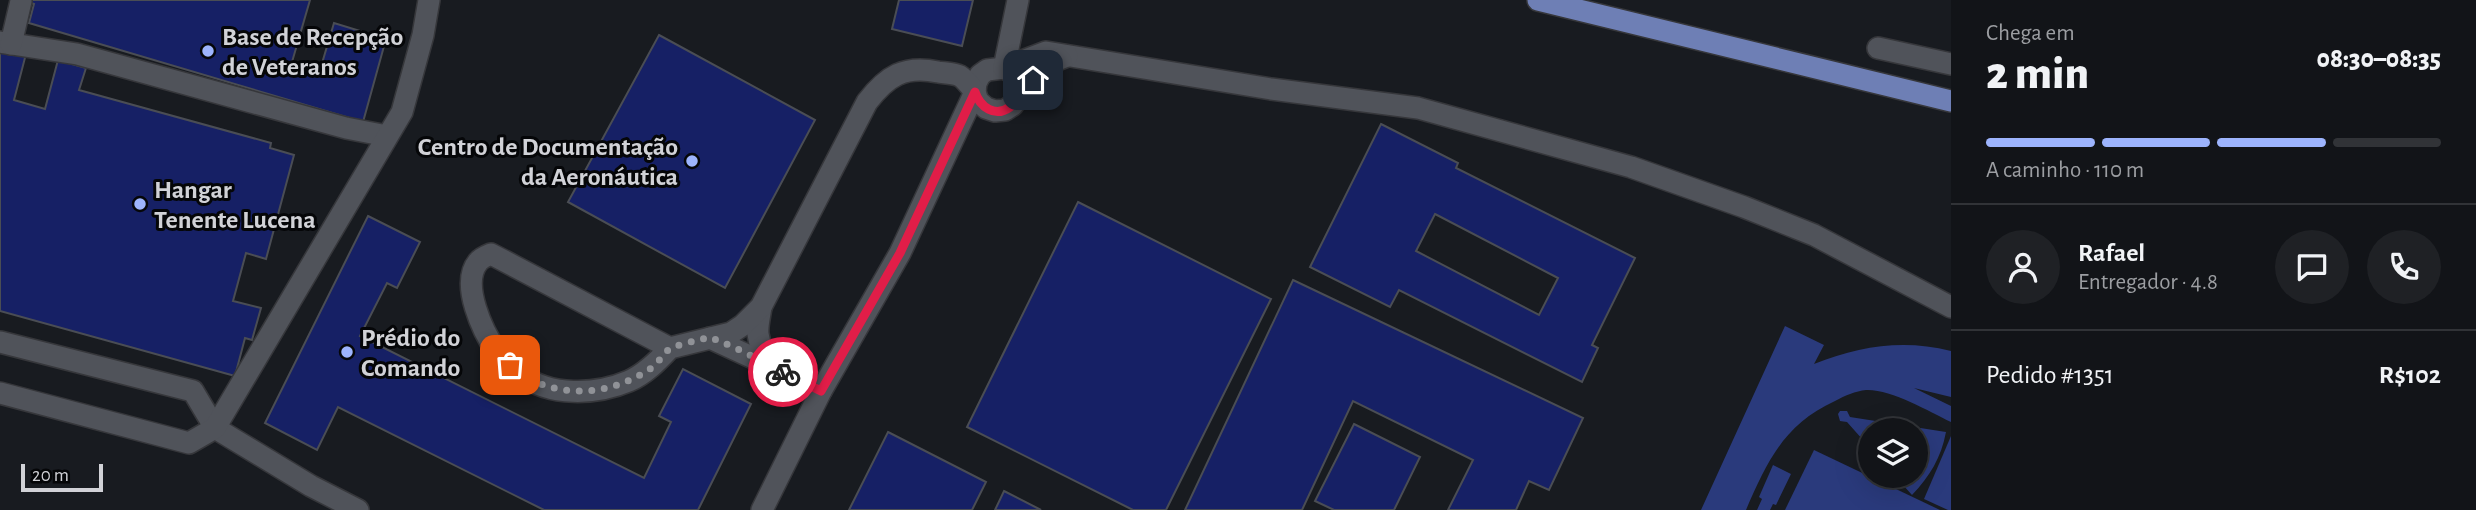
<!DOCTYPE html>
<html lang="pt">
<head>
<meta charset="utf-8">
<style>
	body { margin:0; font-family:"Alegreya Sans",sans-serif; background:#1f2125; color:#f1f3f6; height:100vh; display:flex; flex-direction:column; font-size:26px; white-space:nowrap }
	* { box-sizing:border-box; margin:0 }
	p { font-size:23px; color:#9c9ea2 }
	.icon { flex:none; width:38px; height:38px; fill:none; stroke:currentColor; stroke-width:2; stroke-linecap:round; stroke-linejoin:round }
	.map { position:relative; flex:1; overflow:hidden }
	.side { display:flex; flex-direction:column; background:#121418; width:525px }
	.side>* { flex:none }
	.fabs { position:absolute; left:1858px; top:418px; display:grid; gap:14px }
	.fabs a { display:grid; place-items:center; width:70px; height:70px; border-radius:50%; background:#121418; box-shadow:0 7px 28px #0002,0 0 0 2px #313337; font-size:35px }
	.scale { position:absolute; left:21px; bottom:18px; width:82px; box-sizing:border-box; padding-left:7px; border:4px solid #d1d2d7; border-top:0; font-size:19px; line-height:24px; white-space:nowrap; color:#d1d2d7; -webkit-text-stroke:5px #050608; paint-order:stroke }
	.pin { position:absolute; display:grid; place-items:center; width:60px; height:60px; color:#fff; margin:-30px; border-radius:14px; box-shadow:0 4px 10px #0006 }
	.courier { position:absolute; display:grid; place-items:center; width:70px; height:70px; margin:-35px; border:5px solid #e11d48; border-radius:50%; background:#fff; color:#222; box-shadow:0 2px 9px #0007 }
	.summary em { font-style:normal; font-weight:800 }
	.summary div { display:flex; flex-direction:column-reverse }
	.summary { display:flex; align-items:center; justify-content:space-between; height:119px; padding:0 35px }
	h1 { font-size:46px; font-weight:800; line-height:52px }
	.bar { display:grid; grid-template-columns:repeat(4,1fr); gap:10px 7px; align-content:center; height:84px; padding:0 35px }
	.bar i { height:9px; border-radius:5px; background:#313337 }
	.bar .active { background:#9db4fd }
	.bar p { grid-column:span 4 }
	.line { display:flex; align-items:center; gap:18px; padding:0 35px; border-top:2px solid #313337 }
	.line div { flex:1 }
	.round { display:grid; place-items:center; flex:none; width:74px; height:74px; border-radius:37px; background:#1f2125 }
	main { display:flex; flex:1; min-height:0 }
	.map>svg:first-child { display:block }
	.green { fill:#2a3a7c }
	.building { fill:#162065; stroke:#4a4d54; stroke-width:2; fill-rule:evenodd }
	.lines { fill:none; stroke-linecap:round; stroke-linejoin:round }
	.minor-casing { stroke:#36373b; stroke-width:24 }
	.major-casing { stroke:#36373b; stroke-width:24 }
	.minor { stroke:#50535a; stroke-width:21 }
	.major { stroke:#6e7fb5; stroke-width:21 }
	.done { stroke:#909297; stroke-width:7; stroke-dasharray:0 12.6 }
	.route { stroke:#e11d48; stroke-width:9 }
	.poi-dot { fill:#9db4fd; stroke:#050608; stroke-width:2.5 }
	.labels { text-anchor:middle; stroke-width:6; stroke-linejoin:round; paint-order:stroke }
	.poi-label { font-size:26px; font-weight:bold; fill:#d1d2d7; stroke:#050608; text-anchor:start }
</style>
</head>
<body>
<main>
<div class="map">
<svg width="1951" height="510" viewBox="0 0 1951 510">
	<rect width="100%" height="100%" fill="#181b20"/>
	<g class="green">
		<path d="M1785,326L1824,345L1814,364C1860,346 1903,339 1951,351V397L1914,388L1951,406V422C1928,411 1891,389 1866,390C1856,391 1844,396 1835,401C1784,424 1767,462 1746,510H1701Z"/>
		<path d="M1840,411H1847L1850,417L1946,432C1941,458 1930,476 1912,495L1895,476H1916V430H1871V449L1847,422L1840,421L1838,414Z"/>
		<polygon points="1951,436 1951,510 1948,510 1924,499"/>
		<polygon points="1814,450 1940,510 1785,510"/>
		<polygon points="1773,465 1791,474 1776,505 1773,504 1770,510 1757,510 1762,499 1759,497"/>
	</g>
	<g class="building">
		<polygon points="22,0 310,0 292,62 320,70 334,23 386,39 363,122 29,23 34,4"/>
		<polygon points="899,0 973,0 962,46 892,29"/>
		<polygon points="659,35 815,120 725,288 568,202"/>
		<polygon points="0,45 27,50 14,100 45,109 58,60 86,68 79,90 271,143 270,148 294,155 266,259 246,253 233,301 261,308 252,340 245,338 235,376 0,311"/>
		<path d="M1381,124L1458,163L1456,168L1635,258L1592,345L1598,348L1582,382L1399,290L1390,307L1310,267ZM1435,214L1558,278L1539,315L1416,251Z"/>
		<polygon points="1078,202 1271,299 1166,510 1133,510 967,427"/>
		<polygon points="368,216 420,242 397,288 387,283 360,336 644,478 671,422 659,416 683,369 751,404 698,510 544,510 338,407 317,450 265,423"/>
		<polygon points="1293,280 1583,418 1549,490 1529,481 1516,510 1448,510 1473,460 1353,401 1302,510 1185,510"/>
		<polygon points="1354,424 1420,457 1394,510 1334,510 1315,501"/>
		<polygon points="888,432 986,482 972,510 849,510"/>
		<polygon points="1004,491 1041,510 995,510"/>
	</g>
	<g class="lines">
		<defs>
			<g id="minor">
				<polyline points="0,42 77,54 346,128 387,136"/>
				<polyline points="11,44 21,1"/>
				<polyline points="1878,48 1951,64"/>
				<polyline points="1004,68 1014,74 1019,85 1018,96 1013,105 1005,110 995,111 986,108 978,101 975,92 976,83 980,75 987,70 1004,68 1046,52 1271,89 1418,108 1631,167 1744,207 1814,235 1951,307"/>
				<polyline points="1004,68 1018,0"/>
				<polyline points="1018,96 1047,64 1067,56"/>
				<path d="M761,307C760,315 757,326 758,334C762,367 795,378 821,391"/>
				<polyline points="710,338 775,368"/>
				<polyline points="0,342 193,391 215,428 311,486 358,510"/>
				<path d="M670,348C658,361 645,374 629,381C596,395 550,397 520,374C513,368 503,360 497,352C483,332 460,284 478,262C481,258 486,256 491,254L670,348L731,333L743,325L761,307L867,102C887,76 904,65 938,72C944,73 954,73 960,76C965,79 971,87 975,92L900,253L821,391L762,510"/>
				<polyline points="0,393 189,443 215,428 402,112 423,35 429,0"/>
			</g>
			<polyline id="major" points="1538,0 1951,101"/>
		</defs>
		<use href="#minor" class="minor-casing"/>
		<use href="#major" class="major-casing"/>
		<use href="#minor" class="minor"/>
		<use href="#major" class="major"/>
	</g>
	<g class="lines">
		<path class="done" d="M510,365C550,401 611,398 654,366C659,361 663,355 668,350C673,346 703,338 709,338C718,338 772,366 783,372"/>
		<path class="route" d="M783,372L821,391L900,253L975,92C980,107 995,118 1010,107C1018,101 1025,88 1033,80"/>
	</g>
	<g class="poi-dot">
		<circle cx="208" cy="51" r="7"/>
		<circle cx="692" cy="161" r="7"/>
		<circle cx="140" cy="204" r="7"/>
		<circle cx="347" cy="352" r="7"/>
	</g>
	<g class="labels">
		<g class="poi-label">
			<text x="222" y="45">Base de Recepção<tspan x="222" dy="30">de Veteranos</tspan></text>
			<text x="678" y="155" text-anchor="end">Centro de Documentação<tspan x="678" dy="30">da Aeronáutica</tspan></text>
			<text x="154" y="198">Hangar<tspan x="154" dy="30">Tenente Lucena</tspan></text>
			<text x="361" y="346">Prédio do<tspan x="361" dy="30">Comando</tspan></text>
		</g>
	</g>
</svg>
<div class="fabs">
<a><svg class="icon" aria-label="layers" viewBox="0 0 24 24"><path d="M12 4l9 5-9 5-9-5zM3 14l9 5 9-5"/></svg></a>
</div>
<div class="scale">20 m</div>
<div class="pin" style="left:510px;top:365px;background:#ea580c"><svg class="icon" aria-label="bag" viewBox="0 0 24 24"><path d="M5 8h14l-1 12H6zM9 8a3 3 0 0 1 6 0"/></svg></div>
<div class="pin" style="left:1033px;top:80px;background:#1f2937"><svg class="icon" aria-label="home" viewBox="0 0 24 24"><path d="M3 11l9-7 9 7M6 9v11h12V9"/></svg></div>
<div class="courier" style="left:783px;top:372px"><svg class="icon" aria-label="bike" viewBox="0 0 24 24"><circle cx="6" cy="16" r="4"/><circle cx="18" cy="16" r="4"/><path d="M6 16l4-8h5l3 8M10 8l3 8H6M13 5h3"/></svg></div>
</div>
<section class="side">
<div class="summary"><div><h1>2 min</h1><p>Chega em</p></div><em>08:30–08:35</em></div>
<div class="bar"><i class="active"></i><i class="active"></i><i class="active"></i><i></i><p>A caminho · 110 m</p></div>
<div class="line" style="height:126px"><a class="round"><svg class="icon" aria-label="person" viewBox="0 0 24 24"><circle cx="12" cy="8" r="4"/><path d="M4 21q1-7 8-7t8 7"/></svg></a><div><b>Rafael</b><p>Entregador · 4.8</p></div><a class="round"><svg class="icon" aria-label="chat" viewBox="0 0 24 24"><path d="M4 5h16v11H9l-5 4z"/></svg></a><a class="round"><svg class="icon" aria-label="phone" viewBox="0 0 24 24"><path d="M5 4h4l2 5-3 2q2 4 5 5l2-3 5 2v4C11 20 4 13 5 4z"/></svg></a></div>
<div class="line" style="height:91px"><div>Pedido #1351</div><b>R$102</b></div>
</section>
</main>
</body>
</html>
